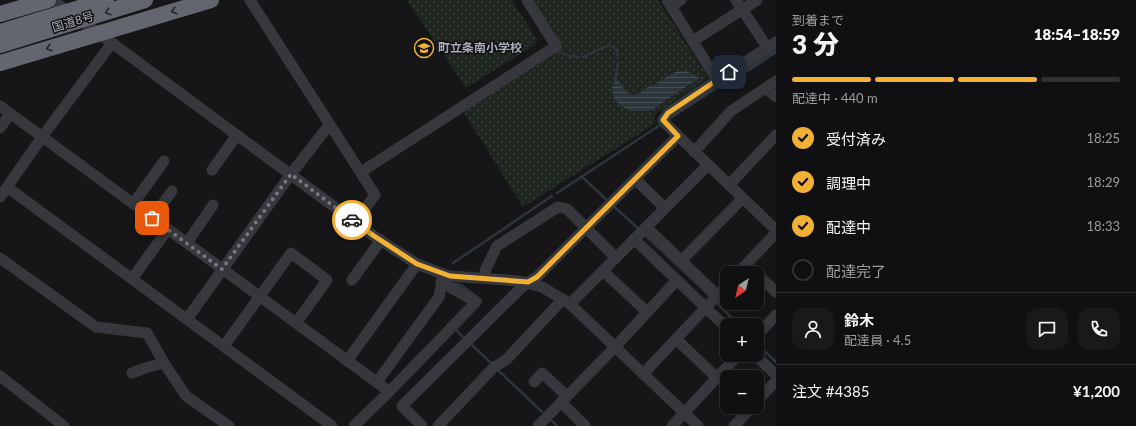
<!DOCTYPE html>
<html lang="ja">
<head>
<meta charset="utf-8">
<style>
	body { margin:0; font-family:Lato,"Noto Sans JP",sans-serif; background:#19191b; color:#f1f3f6; height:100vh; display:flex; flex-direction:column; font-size:15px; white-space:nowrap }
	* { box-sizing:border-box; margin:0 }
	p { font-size:13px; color:#9c9d9f }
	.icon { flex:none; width:22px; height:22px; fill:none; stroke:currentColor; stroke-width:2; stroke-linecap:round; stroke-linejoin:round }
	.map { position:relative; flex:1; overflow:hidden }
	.side { display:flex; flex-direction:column; background:#101012; width:360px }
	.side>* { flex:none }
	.needle { width:26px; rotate:215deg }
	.tools { position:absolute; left:720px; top:266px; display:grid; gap:8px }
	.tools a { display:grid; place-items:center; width:44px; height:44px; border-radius:8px; background:#101012; box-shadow:0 2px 6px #0003,0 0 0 1px #303032; font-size:20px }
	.pin { position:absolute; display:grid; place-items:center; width:34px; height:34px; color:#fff; margin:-17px; border-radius:8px; box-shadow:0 2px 6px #0006 }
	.courier { position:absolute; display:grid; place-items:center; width:40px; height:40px; margin:-20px; border:3px solid #f2b134; border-radius:50%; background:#fff; color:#222; box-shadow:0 1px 5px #0007 }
	.overview em { font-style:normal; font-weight:800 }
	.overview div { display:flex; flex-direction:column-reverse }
	.overview { display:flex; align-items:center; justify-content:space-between; height:68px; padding:0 16px }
	h1 { font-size:26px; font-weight:800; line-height:30px }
	.bar { display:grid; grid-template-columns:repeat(4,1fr); gap:6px 4px; align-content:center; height:48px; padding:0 16px }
	.bar i { height:5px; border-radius:3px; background:#303032 }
	.bar .current { background:#f2b134 }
	.bar p { grid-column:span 4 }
	.line { display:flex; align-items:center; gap:10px; padding:0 16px; border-top:1px solid #303032 }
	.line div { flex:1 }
	.round { display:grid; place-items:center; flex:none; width:42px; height:42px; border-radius:12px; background:#19191b }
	ol { padding:0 16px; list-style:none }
	li { display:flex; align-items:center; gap:12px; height:44px }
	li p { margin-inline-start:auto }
	li .icon { padding:4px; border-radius:50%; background:#f2b134; color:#111; stroke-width:4 }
	li:last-child { color:#9c9d9f }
	li i { width:22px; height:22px; border:2px solid #303032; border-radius:50% }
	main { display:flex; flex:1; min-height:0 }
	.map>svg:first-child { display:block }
	.park { fill:url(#park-dots) }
	.water { fill:url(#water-rules) }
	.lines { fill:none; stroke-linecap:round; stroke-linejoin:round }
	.stream { stroke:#2c353c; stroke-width:2.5 }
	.canal { stroke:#2c353c; stroke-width:8 }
	.minor { stroke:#37383d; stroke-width:11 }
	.highway { stroke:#63666e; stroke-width:16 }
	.highway-bridge { stroke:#63666e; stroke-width:16 }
	.oneway { stroke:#26262a }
	.done { stroke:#757880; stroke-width:4; stroke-dasharray:0 7.2 }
	.route { stroke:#f2b134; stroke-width:5 }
	.labels { text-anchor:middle; stroke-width:3; stroke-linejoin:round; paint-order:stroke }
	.street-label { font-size:12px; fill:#a8adb8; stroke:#111113 }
	.poi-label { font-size:12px; font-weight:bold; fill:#a8adb8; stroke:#111113; text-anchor:start }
</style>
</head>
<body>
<main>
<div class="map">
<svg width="776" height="426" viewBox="0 0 776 426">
	<defs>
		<pattern id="park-dots" width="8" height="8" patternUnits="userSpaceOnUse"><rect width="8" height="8" fill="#1e261f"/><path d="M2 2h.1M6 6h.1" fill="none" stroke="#3c433d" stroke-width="1.8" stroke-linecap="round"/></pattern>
		<pattern id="water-rules" width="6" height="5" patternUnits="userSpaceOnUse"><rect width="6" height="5" fill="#2c353c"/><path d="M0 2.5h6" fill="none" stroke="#485056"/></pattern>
	</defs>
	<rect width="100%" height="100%" fill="#161618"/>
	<g class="park">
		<polygon points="407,0 512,0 537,39 536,44 466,88"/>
		<polygon points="533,0 658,0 708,78 656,114 654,118 657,123 523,207 463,111 562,47"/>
	</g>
	<path class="water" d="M678,71H686L699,77L698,79L650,111H631L621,106L614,99L612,88L615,80L617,79C624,89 630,101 643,91C647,88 649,85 654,85L669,75Z"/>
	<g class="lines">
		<g class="stream">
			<polyline points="558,51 568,56 579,57"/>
			<polyline points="583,57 609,45 616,49 618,55"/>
			<polyline points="615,80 618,63"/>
			<polyline points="672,117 726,82"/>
			<polyline points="581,176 609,202"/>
			<polyline points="557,193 660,125"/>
			<polyline points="612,205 640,230"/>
			<polyline points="643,233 711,297"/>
			<polyline points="453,263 552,196"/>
			<polyline points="453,284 461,285 481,300 479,302"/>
			<polyline points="716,302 739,325"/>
			<polyline points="455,329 463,337"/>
			<polyline points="757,344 776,362"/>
			<polyline points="472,345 490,362"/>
			<polyline points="499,371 542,412"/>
			<polyline points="552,421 557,426"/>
		</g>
		<polyline class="canal" points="726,82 776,49"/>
		<g class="minor">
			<polyline points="52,0 112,43 374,236 417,264 443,274 450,276 519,281 542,287 570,304 698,426"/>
			<polyline points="250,0 375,195 355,222"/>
			<polyline points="667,0 717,80 776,42"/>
			<polyline points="736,0 767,47"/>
			<polyline points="671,6 681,0"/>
			<polyline points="693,41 757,0"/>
			<polyline points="717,80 668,113 663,120 667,125 776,230"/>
			<polyline points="766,88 776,97"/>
			<polyline points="0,106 386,389"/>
			<polyline points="0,128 10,114"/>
			<polyline points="694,152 731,111 776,81"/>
			<polyline points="212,170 237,135"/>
			<polyline points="361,172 556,46 527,0"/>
			<polyline points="635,179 665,208"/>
			<polyline points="729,185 776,135"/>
			<polyline points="7,187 332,426"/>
			<polyline points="0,197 42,137 112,43"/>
			<polyline points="133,204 164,161"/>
			<polyline points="152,218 172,191"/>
			<polyline points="646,227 717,295"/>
			<polyline points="634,239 727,328"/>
			<polyline points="187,243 213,205"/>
			<polyline points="0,258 96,327 147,333 164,363 186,396 229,426"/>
			<polyline points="681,261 743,198"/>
			<polyline points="603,271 647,312"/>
			<polyline points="738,273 776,233"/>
			<polyline points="757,274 776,292"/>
			<polyline points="485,278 485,271 497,246 558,207 567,209 616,258"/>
			<polyline points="132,279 168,229"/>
			<polyline points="352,280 381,240"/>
			<polyline points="570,304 708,165"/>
			<polyline points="187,319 291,174 326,129 330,126"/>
			<polyline points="757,335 776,315"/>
			<polyline points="676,339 717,378"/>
			<polyline points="224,346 291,253 327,280 296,323"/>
			<polyline points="755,355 776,375"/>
			<polyline points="347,361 417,264"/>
			<polyline points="132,373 145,368 164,363"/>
			<polyline points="643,374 727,285"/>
			<polyline points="0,376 64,426"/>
			<polyline points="377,382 439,297 443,276"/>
			<polyline points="534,382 542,373 567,396"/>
			<polyline points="757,401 776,381"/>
			<polyline points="561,402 585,426"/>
			<polyline points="354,426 388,393 476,302 441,282"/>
			<polyline points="422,426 402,406 518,291 528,282 537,277 678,136"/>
			<polyline points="438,426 494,367 506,360 563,299"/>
			<polyline points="538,426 615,347 677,280"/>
			<polyline points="672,426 738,355"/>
			<polyline points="734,426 752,407"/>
		</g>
		<g class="highway">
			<polyline points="0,14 48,0"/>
			<polyline points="0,32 40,20"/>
			<polyline points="0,45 48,30"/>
			<polyline points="0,63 211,0"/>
		</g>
		<g class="highway-bridge">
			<polyline points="40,20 106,0"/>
			<polyline points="48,30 145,0"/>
		</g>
	</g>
	<defs><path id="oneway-chevron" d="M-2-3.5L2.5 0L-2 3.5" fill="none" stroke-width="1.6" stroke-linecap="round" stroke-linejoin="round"/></defs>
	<g class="oneway">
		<use href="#oneway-chevron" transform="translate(174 11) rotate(163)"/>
		<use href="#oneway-chevron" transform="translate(108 12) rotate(163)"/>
		<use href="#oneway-chevron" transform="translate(49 48) rotate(163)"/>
	</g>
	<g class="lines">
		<polyline class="done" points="152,218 222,269 291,174 352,220"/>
		<polyline class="route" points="352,220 374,236 417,264 450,276 528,282 537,277 678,136 663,120 668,113 729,72"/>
	</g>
	<defs>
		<symbol id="school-ring" viewBox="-11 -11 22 22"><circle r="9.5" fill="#111113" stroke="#f2b134" stroke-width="1.5"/><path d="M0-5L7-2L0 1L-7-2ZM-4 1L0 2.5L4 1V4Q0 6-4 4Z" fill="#f2b134"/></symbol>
	</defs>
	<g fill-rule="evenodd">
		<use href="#school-ring" x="413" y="37" width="22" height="22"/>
	</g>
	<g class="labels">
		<g class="street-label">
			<text transform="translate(73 22) rotate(-17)" y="4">国道8号</text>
		</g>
		<g class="poi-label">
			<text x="438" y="52">町立条南小学校</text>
		</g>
	</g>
</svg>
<div class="tools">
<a><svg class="needle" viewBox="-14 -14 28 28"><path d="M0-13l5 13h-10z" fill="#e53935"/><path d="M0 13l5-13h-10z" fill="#9c9d9f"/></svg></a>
<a>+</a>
<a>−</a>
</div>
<div class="pin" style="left:152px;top:218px;background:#ea580c"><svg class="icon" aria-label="bag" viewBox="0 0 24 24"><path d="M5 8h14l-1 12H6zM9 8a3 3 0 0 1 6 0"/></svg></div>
<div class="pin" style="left:729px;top:72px;background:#1f2937"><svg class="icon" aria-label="home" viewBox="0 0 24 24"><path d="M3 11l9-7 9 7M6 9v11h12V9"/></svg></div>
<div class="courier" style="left:352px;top:220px"><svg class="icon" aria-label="car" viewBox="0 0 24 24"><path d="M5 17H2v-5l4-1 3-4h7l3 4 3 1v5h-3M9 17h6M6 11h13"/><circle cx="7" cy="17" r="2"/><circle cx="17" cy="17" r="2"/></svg></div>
</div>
<section class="side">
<div class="overview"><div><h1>3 分</h1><p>到着まで</p></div><em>18:54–18:59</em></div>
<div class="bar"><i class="current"></i><i class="current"></i><i class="current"></i><i></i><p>配達中 · 440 m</p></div>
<ol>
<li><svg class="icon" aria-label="check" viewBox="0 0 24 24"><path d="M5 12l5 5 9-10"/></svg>受付済み<p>18:25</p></li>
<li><svg class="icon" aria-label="check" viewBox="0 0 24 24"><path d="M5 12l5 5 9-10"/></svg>調理中<p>18:29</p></li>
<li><svg class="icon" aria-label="check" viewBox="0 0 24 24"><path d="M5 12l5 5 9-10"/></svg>配達中<p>18:33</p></li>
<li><i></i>配達完了</li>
</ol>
<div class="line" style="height:72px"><a class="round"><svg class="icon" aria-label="person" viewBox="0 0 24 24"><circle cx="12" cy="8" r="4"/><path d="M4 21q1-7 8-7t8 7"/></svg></a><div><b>鈴木</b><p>配達員 · 4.5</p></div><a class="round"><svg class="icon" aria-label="chat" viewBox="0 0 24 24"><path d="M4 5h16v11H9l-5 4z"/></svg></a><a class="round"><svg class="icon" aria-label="phone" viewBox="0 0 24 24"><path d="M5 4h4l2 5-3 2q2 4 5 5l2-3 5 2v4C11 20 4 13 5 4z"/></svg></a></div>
<div class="line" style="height:52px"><div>注文 #4385</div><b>¥1,200</b></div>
</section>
</main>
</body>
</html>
